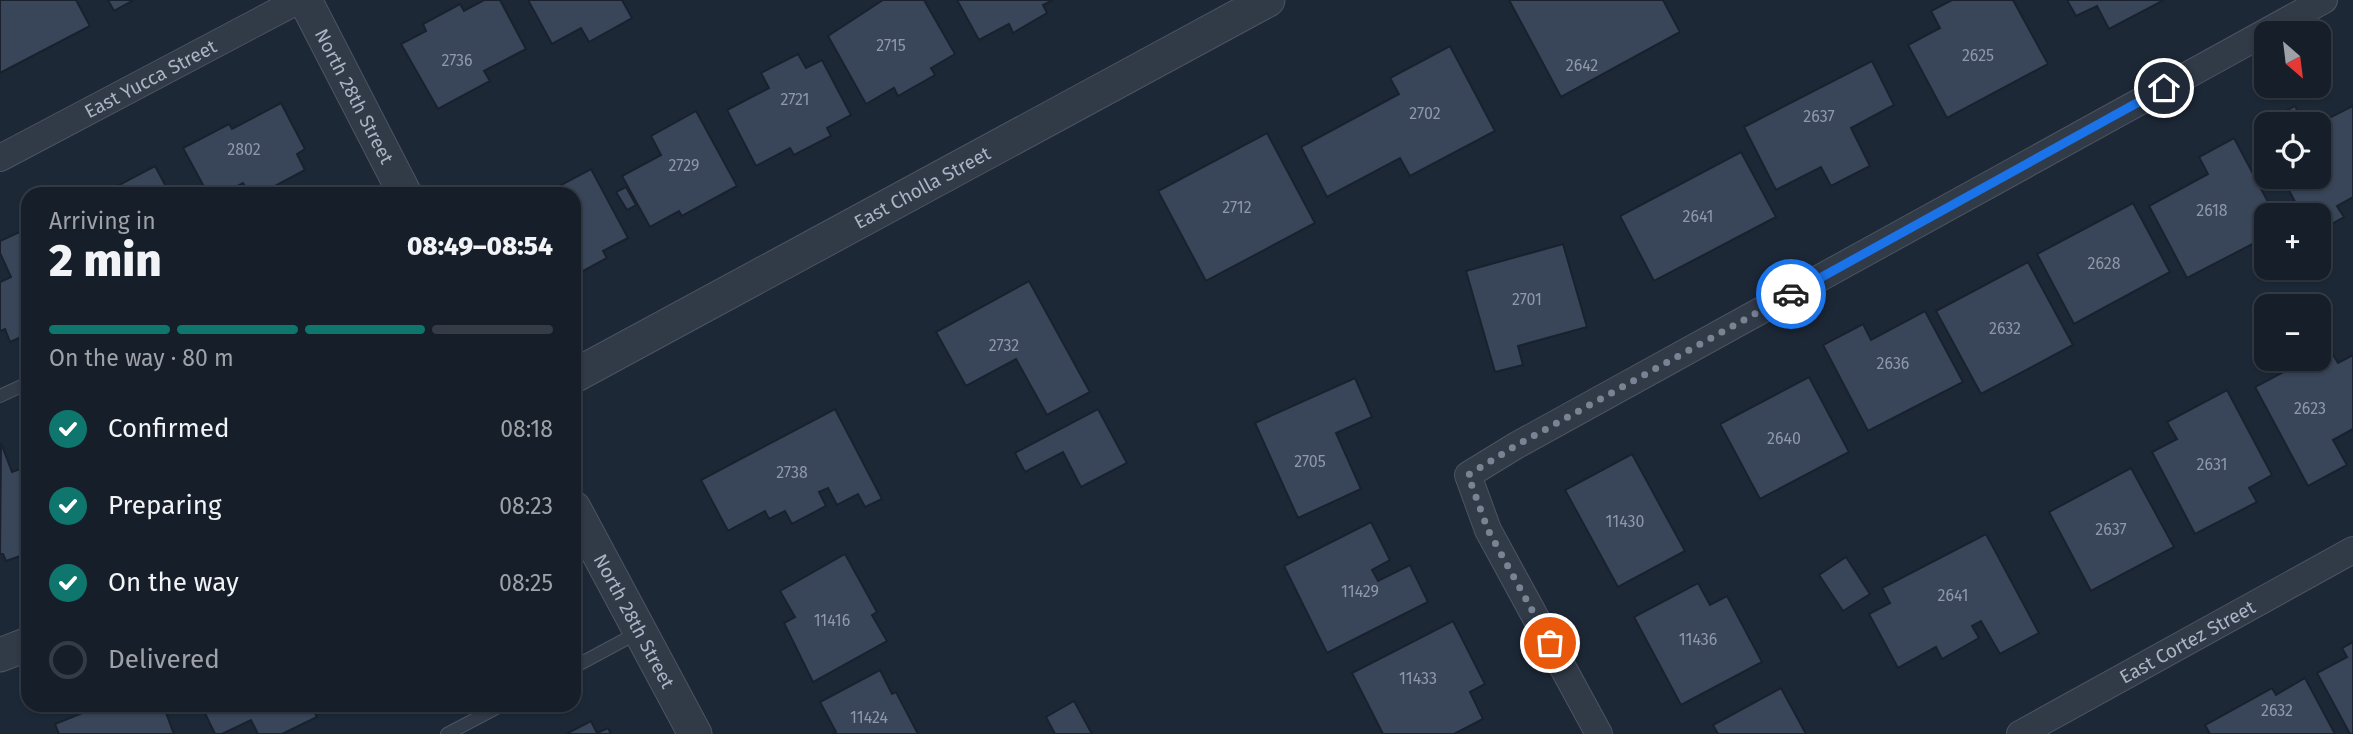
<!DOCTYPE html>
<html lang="en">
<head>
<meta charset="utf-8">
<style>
	body { margin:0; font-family:"Fira Sans",sans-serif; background:#1f2731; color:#f1f3f6; height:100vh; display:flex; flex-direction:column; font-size:26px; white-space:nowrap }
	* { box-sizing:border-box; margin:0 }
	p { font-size:23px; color:#9ea2a8 }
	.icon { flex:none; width:38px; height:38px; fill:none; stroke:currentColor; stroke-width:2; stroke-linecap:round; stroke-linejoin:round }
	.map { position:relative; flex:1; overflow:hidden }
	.details { position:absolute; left:21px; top:187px; width:560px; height:525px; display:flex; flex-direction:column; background:#161e29; border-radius:21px; box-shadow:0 2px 5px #0004,0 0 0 2px #353c46 }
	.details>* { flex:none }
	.needle { width:46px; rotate:152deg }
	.fabs { position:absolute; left:2254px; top:21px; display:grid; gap:14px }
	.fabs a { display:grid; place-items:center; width:77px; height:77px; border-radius:14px; background:#161e29; box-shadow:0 2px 5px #0004,0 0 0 2px #353c46; font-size:35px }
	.pin { position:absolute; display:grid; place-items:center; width:60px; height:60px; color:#fff; margin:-30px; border:4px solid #fff; border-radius:50%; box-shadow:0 2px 7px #0007 }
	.courier { position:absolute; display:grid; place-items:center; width:70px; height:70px; margin:-35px; border:5px solid #1a73e8; border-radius:50%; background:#fff; color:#222; box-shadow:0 2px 9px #0007 }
	.headline em { font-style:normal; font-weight:800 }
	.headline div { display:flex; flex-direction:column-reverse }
	.headline { display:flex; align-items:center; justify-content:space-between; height:119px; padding:0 28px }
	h1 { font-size:46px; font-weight:800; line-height:52px }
	.bar { display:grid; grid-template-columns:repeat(4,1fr); gap:10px 7px; align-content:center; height:84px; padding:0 28px }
	.bar i { height:9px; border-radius:5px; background:#353c46 }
	.bar .active { background:#0f766e }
	.bar p { grid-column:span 4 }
	ol { padding:0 28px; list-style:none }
	li { display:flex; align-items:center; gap:21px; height:77px }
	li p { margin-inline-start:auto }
	li .icon { padding:7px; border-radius:50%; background:#0f766e; color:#fff; stroke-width:4 }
	li:last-child { color:#9ea2a8 }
	li i { width:38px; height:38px; border:4px solid #353c46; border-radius:50% }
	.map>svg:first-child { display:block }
	.building { fill:#394558; stroke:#19212e; stroke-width:2 }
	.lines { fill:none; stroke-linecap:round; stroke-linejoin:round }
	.service-casing { stroke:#4c5463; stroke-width:14 }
	.minor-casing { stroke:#4c5463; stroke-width:28 }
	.tertiary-casing { stroke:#4c5463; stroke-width:35 }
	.service { stroke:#313a47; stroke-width:12 }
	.minor { stroke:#313a47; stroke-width:26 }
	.tertiary { stroke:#313a47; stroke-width:33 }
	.done { stroke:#798393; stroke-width:7; stroke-dasharray:0 12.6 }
	.route { stroke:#1a73e8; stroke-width:9 }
	.labels { text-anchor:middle; stroke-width:7; stroke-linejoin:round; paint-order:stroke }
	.number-label { font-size:16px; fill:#8e98aa }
	.street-label { font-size:19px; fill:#aab4c5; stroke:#171f2c }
</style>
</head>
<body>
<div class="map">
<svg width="2353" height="734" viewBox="0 0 2353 734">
	<rect width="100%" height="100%" fill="#1d2837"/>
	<g class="building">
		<polygon points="0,0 76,0 90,26 0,73"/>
		<polygon points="108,0 134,0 114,11"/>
		<polygon points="484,0 500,0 526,49 484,71 490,81 438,109 401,44 426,31 423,24 460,4 464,11"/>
		<polygon points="528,0 622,0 632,18 589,42 581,28 552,44"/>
		<polygon points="883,0 924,0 955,54 931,68 935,75 898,96 894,88 866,104 828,36"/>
		<polygon points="957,0 1053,0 1043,5 1047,13 1013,33 1009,24 979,40"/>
		<polygon points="1509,0 1663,0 1680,32 1561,97"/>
		<polygon points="1952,0 2013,0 2048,64 1947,118 1908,45 1940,28 1931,11"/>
		<polygon points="2067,0 2164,0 2109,29 2097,6 2076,16"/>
		<polygon points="1450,46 1495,131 1410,176 1400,158 1327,197 1301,147 1399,94 1390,78"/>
		<polygon points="798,54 806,68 822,60 851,115 827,128 831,136 794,155 790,148 756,166 727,110 769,88 761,73"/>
		<polygon points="1872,61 1894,105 1851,128 1870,166 1831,186 1821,167 1776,190 1744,127"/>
		<polygon points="281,103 305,149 297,154 305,170 260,194 249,194 243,183 222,194 208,194 183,148 229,124 232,129"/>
		<polygon points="2295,106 2304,124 2266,124 2266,146 2256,126"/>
		<polygon points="2353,106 2353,197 2337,206 2344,217 2319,231 2319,215 2302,215 2282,177 2319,177 2317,124"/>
		<polygon points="696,111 737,186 682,216 679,211 650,227 622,176 661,155 651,136"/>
		<polygon points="1267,133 1315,223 1206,281 1158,191"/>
		<polygon points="2234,138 2275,215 2266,215 2266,237 2187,278 2149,206 2208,174 2199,157"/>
		<polygon points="1741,152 1776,217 1654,281 1620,216"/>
		<polygon points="155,166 170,194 102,194"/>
		<polygon points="591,169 628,238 603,251 607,258 574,276 574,194 544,194"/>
		<polygon points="626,187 636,205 627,210 616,192"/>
		<polygon points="2133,203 2170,272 2074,324 2037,254"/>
		<polygon points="28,228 28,334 10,342 5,329 0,331 0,282 11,277 0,253 0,241"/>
		<polygon points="1563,244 1587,327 1518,346 1523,365 1495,372 1466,271"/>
		<polygon points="2028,262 2073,345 1981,394 1936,311"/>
		<polygon points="1029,281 1090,392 1047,415 1016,359 966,386 936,332"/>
		<polygon points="1925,311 1963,382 1868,431 1823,345 1863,324 1871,340"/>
		<polygon points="2329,348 2338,363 2353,355 2353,429 2333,440 2347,465 2308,486 2255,387 2308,359 2319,359 2319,353"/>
		<polygon points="1809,377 1849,452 1760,499 1720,424"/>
		<polygon points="1355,378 1372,417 1336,433 1361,489 1298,518 1255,423"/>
		<polygon points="2227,390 2272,475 2249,488 2257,502 2195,534 2152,452 2177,439 2167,422"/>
		<polygon points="835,409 882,499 865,507 858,494 837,505 828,488 819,492 826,506 792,524 785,511 769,519 765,511 728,531 701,480"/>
		<polygon points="1098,409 1127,463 1081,487 1063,452 1025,472 1015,453"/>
		<polygon points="1,443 12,472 28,466 28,556 26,554 6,561 3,554 0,554"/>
		<polygon points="1632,454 1685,551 1618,587 1565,490"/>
		<polygon points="2131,468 2174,547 2091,591 2049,512"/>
		<polygon points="1371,522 1390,560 1372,570 1378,581 1410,565 1428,602 1327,653 1284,566"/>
		<polygon points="1986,534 2039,633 2000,654 1981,621 1972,626 1979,638 1942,659 1936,647 1898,668 1869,614 1890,603 1882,588"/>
		<polygon points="845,554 877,612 872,615 887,641 813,682 784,623 795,617 780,591"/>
		<polygon points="1846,557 1870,594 1843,611 1819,575"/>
		<polygon points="1698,583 1710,605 1727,596 1762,662 1681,705 1634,617"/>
		<polygon points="1453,621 1485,684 1470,692 1483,719 1454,734 1383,734 1352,673"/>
		<polygon points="2353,642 2353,734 2350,734 2317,673 2347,657 2342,648"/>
		<polygon points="880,670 892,694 896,692 918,734 833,734 836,732 820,702"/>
		<polygon points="2305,678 2335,734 2210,734 2205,725 2272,688 2276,695"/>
		<polygon points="1781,688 1806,734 1718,734 1713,725"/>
		<polygon points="1074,701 1092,734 1055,734 1046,717"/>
		<polygon points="102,705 163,705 174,734 59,734 55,724"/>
		<polygon points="201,705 311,705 317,717 282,734 258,734 251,720 222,734 215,734"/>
		<polygon points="591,721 597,733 608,728 611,734 566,734"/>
	</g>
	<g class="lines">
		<defs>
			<g id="service">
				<polyline points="0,396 28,383"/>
				<polyline points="574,667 639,632"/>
				<polyline points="447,734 502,705"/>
			</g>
			<g id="minor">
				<path id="s1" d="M0,158L299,0"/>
				<polyline points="1599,734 1488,530 1468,475 1517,445 2324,0"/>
				<path id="s2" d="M2020,734L2353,550"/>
			</g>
			<g id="tertiary">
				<path id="s3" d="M305,0L405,194"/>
				<path id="s4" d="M574,376L1268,0"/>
				<path id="s5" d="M574,508L695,734"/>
				<polyline points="0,655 28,644"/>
			</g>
		</defs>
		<use href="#service" class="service-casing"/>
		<use href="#minor" class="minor-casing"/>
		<use href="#tertiary" class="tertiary-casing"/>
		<use href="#service" class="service"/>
		<use href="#minor" class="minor"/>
		<use href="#tertiary" class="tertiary"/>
	</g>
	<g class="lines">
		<polyline class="done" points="1550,643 1488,530 1468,475 1517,445 1791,294"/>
		<polyline class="route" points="1791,294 2164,88"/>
	</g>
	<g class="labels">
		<g class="number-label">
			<text x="891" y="51">2715</text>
			<text x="1978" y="61">2625</text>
			<text x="457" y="66">2736</text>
			<text x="1582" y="71">2642</text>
			<text x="795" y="105">2721</text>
			<text x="1425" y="119">2702</text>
			<text x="1819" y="122">2637</text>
			<text x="244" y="155">2802</text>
			<text x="684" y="171">2729</text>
			<text x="1237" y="213">2712</text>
			<text x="2212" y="216">2618</text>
			<text x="1698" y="222">2641</text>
			<text x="2104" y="269">2628</text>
			<text x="1527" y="305">2701</text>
			<text x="2005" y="334">2632</text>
			<text x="1004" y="351">2732</text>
			<text x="1893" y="369">2636</text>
			<text x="2310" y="414">2623</text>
			<text x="1784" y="444">2640</text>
			<text x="1310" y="467">2705</text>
			<text x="2212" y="470">2631</text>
			<text x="792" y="478">2738</text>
			<text x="1625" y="527">11430</text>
			<text x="2111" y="535">2637</text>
			<text x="1360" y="597">11429</text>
			<text x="1953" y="601">2641</text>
			<text x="832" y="626">11416</text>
			<text x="1698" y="645">11436</text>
			<text x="1418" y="684">11433</text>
			<text x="2277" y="716">2632</text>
			<text x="869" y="723">11424</text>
		</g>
		<g class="street-label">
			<text dy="7" stroke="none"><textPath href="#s1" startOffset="170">East Yucca Street</textPath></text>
			<text dy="7" stroke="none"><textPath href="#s3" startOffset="108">North 28th Street</textPath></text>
			<text dy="7" stroke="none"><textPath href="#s4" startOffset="396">East Cholla Street</textPath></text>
			<text dy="7" stroke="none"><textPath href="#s5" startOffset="128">North 28th Street</textPath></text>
			<text dy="7" stroke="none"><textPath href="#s2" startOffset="191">East Cortez Street</textPath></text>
		</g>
	</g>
</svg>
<div class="fabs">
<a><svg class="needle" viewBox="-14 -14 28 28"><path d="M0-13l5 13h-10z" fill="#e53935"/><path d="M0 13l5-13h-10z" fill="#9ea2a8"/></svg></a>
<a><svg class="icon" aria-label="locate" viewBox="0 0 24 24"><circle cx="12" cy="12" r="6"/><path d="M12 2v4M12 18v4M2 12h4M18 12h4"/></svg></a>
<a>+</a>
<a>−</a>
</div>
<div class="pin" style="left:1550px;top:643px;background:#ea580c"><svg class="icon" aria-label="bag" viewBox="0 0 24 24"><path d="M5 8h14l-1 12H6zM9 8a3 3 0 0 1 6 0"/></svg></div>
<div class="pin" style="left:2164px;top:88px;background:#1f2937"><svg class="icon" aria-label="home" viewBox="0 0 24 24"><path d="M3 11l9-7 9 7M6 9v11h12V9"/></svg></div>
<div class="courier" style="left:1791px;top:294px"><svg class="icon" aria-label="car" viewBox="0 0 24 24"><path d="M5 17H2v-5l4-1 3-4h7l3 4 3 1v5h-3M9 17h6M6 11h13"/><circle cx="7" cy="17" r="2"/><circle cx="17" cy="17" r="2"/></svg></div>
<section class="details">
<div class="headline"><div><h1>2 min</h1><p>Arriving in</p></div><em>08:49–08:54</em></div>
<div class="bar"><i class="active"></i><i class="active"></i><i class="active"></i><i></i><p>On the way · 80 m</p></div>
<ol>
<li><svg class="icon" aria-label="check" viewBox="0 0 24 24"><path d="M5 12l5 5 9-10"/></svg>Confirmed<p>08:18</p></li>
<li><svg class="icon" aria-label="check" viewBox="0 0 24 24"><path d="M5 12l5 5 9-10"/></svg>Preparing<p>08:23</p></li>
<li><svg class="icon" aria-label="check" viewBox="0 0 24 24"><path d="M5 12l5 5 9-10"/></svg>On the way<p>08:25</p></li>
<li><i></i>Delivered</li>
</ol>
</section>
</div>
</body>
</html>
